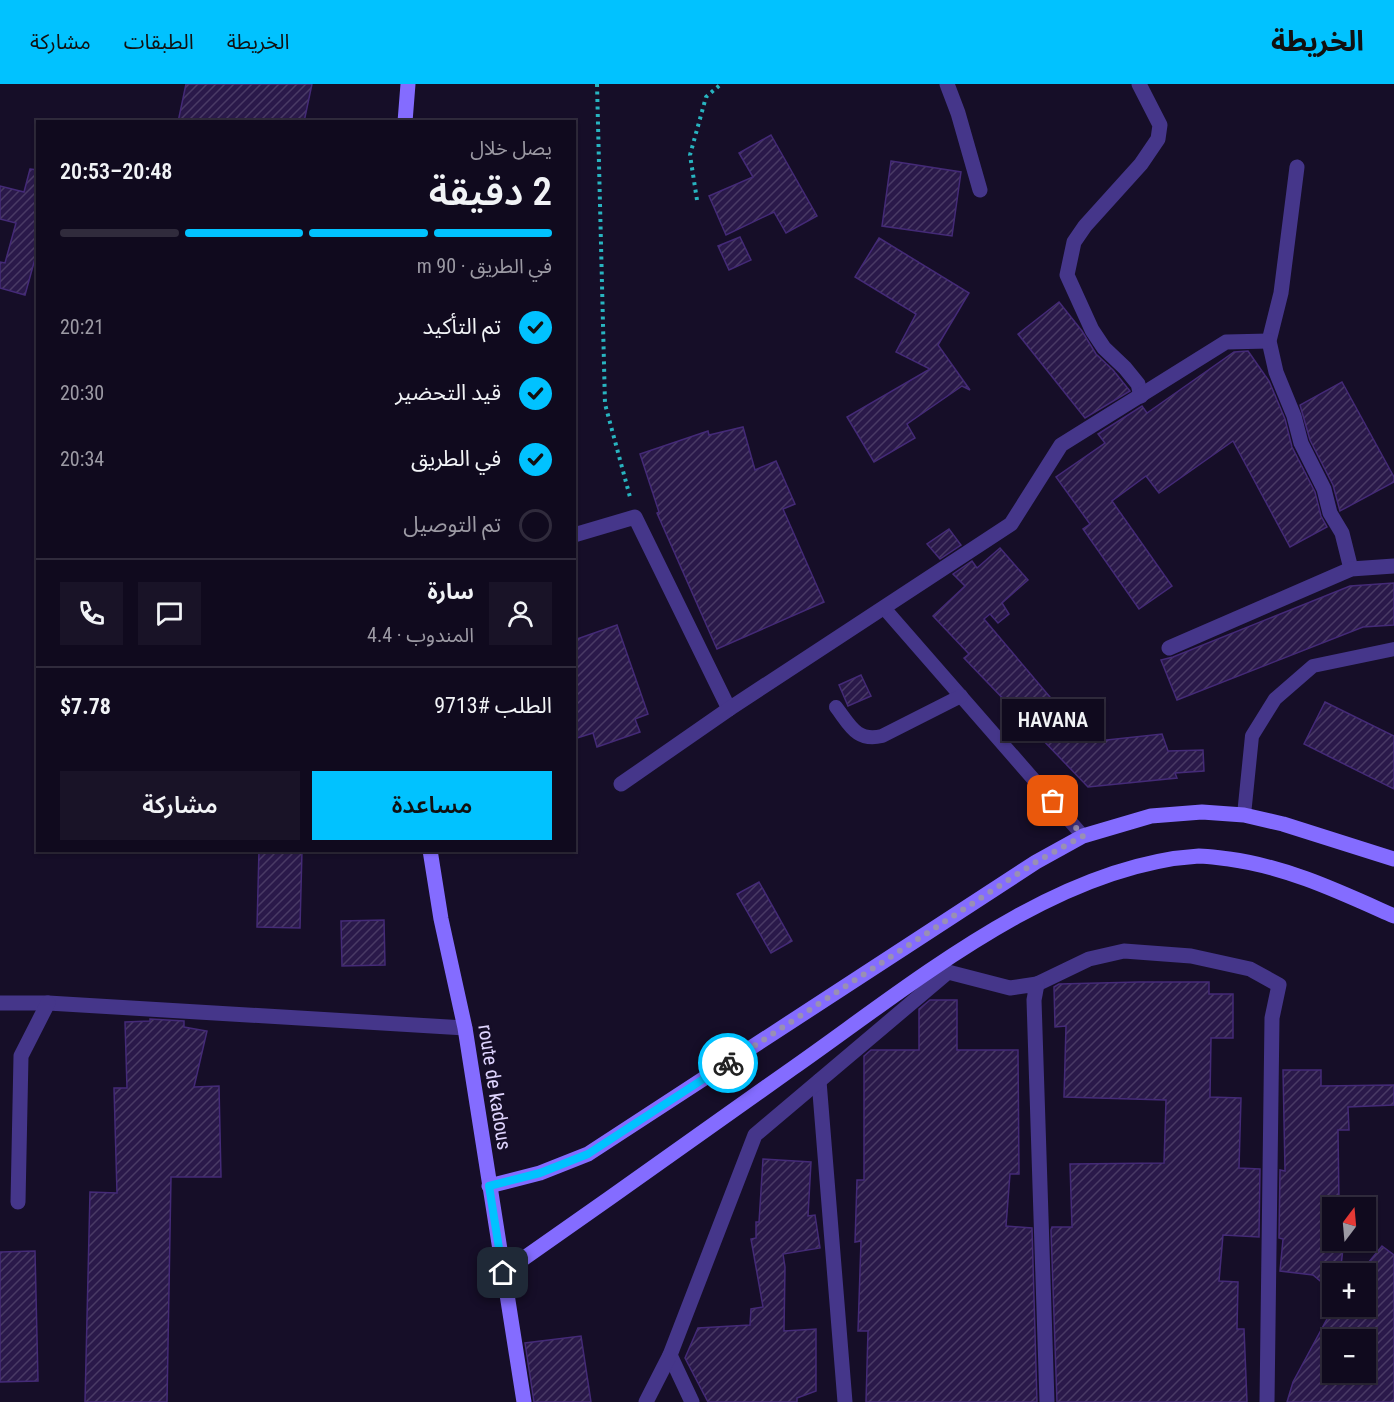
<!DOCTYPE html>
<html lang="ar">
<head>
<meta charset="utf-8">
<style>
	body { margin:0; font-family:"Roboto Condensed","Noto Sans Arabic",sans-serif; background:#191327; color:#f1f3f6; direction:rtl; height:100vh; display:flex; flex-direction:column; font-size:22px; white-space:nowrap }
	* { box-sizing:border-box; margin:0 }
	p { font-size:20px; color:#9c9aa4 }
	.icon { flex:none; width:33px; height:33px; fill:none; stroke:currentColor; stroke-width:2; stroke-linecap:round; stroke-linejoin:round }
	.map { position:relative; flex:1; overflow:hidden; direction:ltr }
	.sheet { position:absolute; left:36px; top:36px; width:540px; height:732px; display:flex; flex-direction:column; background:#100a1e; border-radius:0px; box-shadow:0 2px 4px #0004,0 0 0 2px #302b3c; direction:rtl }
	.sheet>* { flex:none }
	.needle { width:39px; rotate:16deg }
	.fabs { position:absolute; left:1322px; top:1113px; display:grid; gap:12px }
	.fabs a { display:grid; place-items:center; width:54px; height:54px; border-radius:0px; background:#100a1e; box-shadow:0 2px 4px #0004,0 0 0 2px #302b3c; font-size:30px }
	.pin { position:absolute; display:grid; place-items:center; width:51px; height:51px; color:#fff; margin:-26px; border-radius:12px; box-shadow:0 3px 9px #0006 }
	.courier { position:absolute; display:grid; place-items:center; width:60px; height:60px; margin:-30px; border:4px solid #01c2ff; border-radius:50%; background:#fff; color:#222; box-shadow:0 2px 8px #0007 }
	.bubble { position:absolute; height:42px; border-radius:0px; background:#100a1e; box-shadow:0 2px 4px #0004,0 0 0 2px #302b3c; font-size:20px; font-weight:600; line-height:42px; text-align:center; direction:rtl }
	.head em { font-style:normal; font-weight:600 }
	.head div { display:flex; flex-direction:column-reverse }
	.head { display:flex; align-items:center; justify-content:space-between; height:102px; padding:0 24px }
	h1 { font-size:39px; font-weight:600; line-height:45px }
	.bar { display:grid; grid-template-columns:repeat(4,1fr); gap:9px 6px; align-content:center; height:72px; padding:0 24px }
	.bar i { height:8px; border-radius:4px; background:#302b3c }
	.bar .current { background:#01c2ff }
	.bar p { grid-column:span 4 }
	.line { display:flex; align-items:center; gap:15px; padding:0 24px; border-top:2px solid #302b3c }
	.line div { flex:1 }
	.round { display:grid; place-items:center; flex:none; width:63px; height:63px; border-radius:0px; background:#191327 }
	ol { padding:0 24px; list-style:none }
	li { display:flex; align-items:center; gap:18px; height:66px }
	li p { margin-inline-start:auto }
	li .icon { padding:6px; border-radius:50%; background:#01c2ff; color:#111; stroke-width:4 }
	li:last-child { color:#9c9aa4 }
	li i { width:33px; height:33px; border:3px solid #302b3c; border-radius:50% }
	.primary-button { display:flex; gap:12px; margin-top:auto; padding:12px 24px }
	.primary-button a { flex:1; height:69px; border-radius:0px; background:#01c2ff; color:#111; font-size:24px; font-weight:600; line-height:69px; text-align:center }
	.primary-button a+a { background:#191327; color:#f1f3f6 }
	header { display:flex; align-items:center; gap:36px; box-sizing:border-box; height:84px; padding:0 30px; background:#01c2ff; color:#111 }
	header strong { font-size:28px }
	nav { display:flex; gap:33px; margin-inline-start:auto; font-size:21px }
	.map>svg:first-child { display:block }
	.building { fill:url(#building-hatch); stroke:#442a77; stroke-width:1.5; fill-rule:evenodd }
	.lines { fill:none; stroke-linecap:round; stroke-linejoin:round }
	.path { stroke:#28b4c0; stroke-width:4; stroke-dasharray:3 4.5; stroke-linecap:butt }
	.lane { stroke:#45368a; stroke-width:14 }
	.street { stroke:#45368a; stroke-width:15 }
	.secondary { stroke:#846cff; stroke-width:15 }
	.done { stroke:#998fb4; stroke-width:6; stroke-dasharray:0 10.8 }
	.route { stroke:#01c2ff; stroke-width:8 }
	.labels { text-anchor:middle; stroke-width:4.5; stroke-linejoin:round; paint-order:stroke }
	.street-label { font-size:20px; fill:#e0d5ff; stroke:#160e28 }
</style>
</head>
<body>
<header>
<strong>الخريطة</strong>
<nav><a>الخريطة</a><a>الطبقات</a><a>مشاركة</a></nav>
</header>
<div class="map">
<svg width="1394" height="1318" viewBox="0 0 1394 1318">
	<defs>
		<pattern id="building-hatch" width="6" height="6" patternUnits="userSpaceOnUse" patternTransform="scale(1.5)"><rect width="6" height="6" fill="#2a194a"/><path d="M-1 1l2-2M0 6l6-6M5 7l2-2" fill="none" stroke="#493a65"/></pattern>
	</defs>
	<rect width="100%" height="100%" fill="#160e28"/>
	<g class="building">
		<polygon points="186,0 312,0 304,38 178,38"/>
		<polygon points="771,51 817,132 786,149 774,128 726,151 709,112 753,93 739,69"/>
		<polygon points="891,77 961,88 952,152 882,142"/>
		<polygon points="30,85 38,86 38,164 25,211 0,204 0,178 5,179 16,139 0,135 0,102 24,108"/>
		<polygon points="740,153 751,176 729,186 718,162"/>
		<polygon points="879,154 969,209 938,261 970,306 962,302 907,340 915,354 874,378 847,333 930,285 896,268 916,230 855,193"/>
		<polygon points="1059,218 1082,247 1096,270 1113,286 1130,307 1085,334 1018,250"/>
		<polygon points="1248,267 1269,297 1285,335 1292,363 1315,408 1321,432 1327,443 1290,463 1233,357 1159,409 1146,392 1112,417 1172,502 1139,525 1083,445 1090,440 1056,393 1105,359 1098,350 1142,322 1147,329 1234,268"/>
		<polygon points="1342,298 1394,393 1394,398 1340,427 1333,401 1310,356 1300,321"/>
		<polygon points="743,343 755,386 776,377 795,420 783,425 824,518 717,565 657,429 659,428 640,370 708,347 709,351"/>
		<polygon points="949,445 961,461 940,475 927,460"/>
		<polygon points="1000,464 1028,496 1002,519 1009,530 998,539 990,530 984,535 1088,658 1162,650 1168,667 1203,666 1204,687 1175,689 1177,694 1088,703 964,574 969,570 933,532 965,502 953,490 972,477 977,484"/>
		<polygon points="1394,499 1394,541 1363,543 1177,616 1161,576 1173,573 1350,502"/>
		<polygon points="617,541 648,630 635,635 640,648 597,663 593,649 574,655 574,556"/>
		<polygon points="861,591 871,612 848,622 839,601"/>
		<polygon points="1325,618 1394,652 1394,705 1304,660"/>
		<polygon points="259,766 302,766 300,844 257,843"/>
		<polygon points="759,798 792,857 771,869 737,810"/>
		<polygon points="384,836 385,881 342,882 341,837"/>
		<polygon points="1139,898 1209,898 1209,910 1233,910 1233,954 1211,954 1210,1013 1241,1014 1239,1084 1260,1085 1259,1153 1223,1151 1219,1197 1238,1198 1237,1245 1244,1245 1247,1318 1057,1318 1051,1146 1052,1143 1072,1143 1070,1080 1164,1079 1166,1016 1064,1013 1066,942 1055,943 1054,903 1059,900"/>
		<polygon points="930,916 957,916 957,966 1018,966 1019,1090 1010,1090 1006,1142 1032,1144 1037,1318 866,1318 868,1247 858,1247 861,1157 855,1158 857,1096 864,1096 864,972 871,966 919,966 919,925"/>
		<polygon points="150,935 184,937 184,943 207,947 194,1003 219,1002 221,1093 171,1093 167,1318 85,1318 90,1108 117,1109 114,1004 127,1004 125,938 150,937"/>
		<polygon points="1283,986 1321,986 1321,1002 1394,1001 1394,1021 1348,1023 1349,1046 1338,1046 1339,1119 1349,1120 1348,1124 1332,1124 1332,1156 1344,1156 1340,1190 1332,1190 1332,1207 1313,1191 1280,1187 1283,1155 1279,1154 1280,1086 1285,1087"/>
		<polygon points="763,1075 811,1078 808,1132 815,1131 820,1164 783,1170 785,1183 784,1247 816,1245 816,1307 797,1314 797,1318 708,1318 685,1274 698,1244 750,1241 751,1225 763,1223 751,1155 756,1154 756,1138 759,1138"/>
		<path d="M1382,1162L1394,1171V1318H1287L1293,1298L1334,1222H1365V1190H1359ZM1332,1256H1365V1288H1332Z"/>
		<polygon points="35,1167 38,1297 0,1298 0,1168"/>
		<polygon points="581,1252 591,1318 534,1318 525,1259"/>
	</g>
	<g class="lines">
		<g class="path">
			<polyline points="597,0 605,320 630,413"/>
			<polyline points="697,116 690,71 706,13 721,0"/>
		</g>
		<g class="lane">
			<polyline points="884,524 1083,752"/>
			<path d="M836,623C850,641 856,658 882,652L961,612"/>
			<polyline points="1244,731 1252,652 1275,615 1313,582 1394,565"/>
		</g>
		<g class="street">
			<polyline points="947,0 958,29 980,106"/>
			<polyline points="1139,0 1160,41 1158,55 1141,80 1085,142 1074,158 1067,191 1092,246 1104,264 1125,284 1138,300 1141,312"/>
			<polyline points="1297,83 1281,209 1269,257 1276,288 1294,332 1301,359 1324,405 1330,429 1342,449 1351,485"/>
			<polyline points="574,451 635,433 729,625"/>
			<polyline points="1169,564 1351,485 1394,482"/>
			<polyline points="621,700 729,625 1011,440 1061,361 1226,258 1269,257"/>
			<polyline points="1037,900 1089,875 1124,867 1191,872 1250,885 1279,901 1272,934 1267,1318"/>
			<polyline points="0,919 48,919 465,944"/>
			<polyline points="819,997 845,1318"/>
			<polyline points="18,1118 21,972 48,919"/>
			<polyline points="670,1271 692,1318"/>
			<polyline points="646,1318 670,1271 755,1051 948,888 1010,904 1037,900 1034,916 1047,1318"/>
		</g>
		<g class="secondary">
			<polyline points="405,38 408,0"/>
			<polyline points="430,766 441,835 465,944 524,1318"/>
			<polyline points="489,1102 540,1089 588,1070 1036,778 1083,752 1151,732 1202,728 1244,731 1283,740 1394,775"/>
			<path d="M503,1189C600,1121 696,1053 793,984C909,903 1053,781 1199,772C1209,772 1219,774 1229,775C1288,783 1340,808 1394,832"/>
		</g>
	</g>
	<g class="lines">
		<polyline class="done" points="728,979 1036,778 1083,752 1053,717"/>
		<polyline class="route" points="503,1189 489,1102 540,1089 588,1070 728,979"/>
	</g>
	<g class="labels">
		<g class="street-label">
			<text transform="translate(495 1003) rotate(81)" y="7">route de kadous</text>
		</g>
	</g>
</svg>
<div class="fabs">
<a><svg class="needle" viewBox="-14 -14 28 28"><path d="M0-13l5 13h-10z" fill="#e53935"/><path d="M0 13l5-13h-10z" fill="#9c9aa4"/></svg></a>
<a>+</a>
<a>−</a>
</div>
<div class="pin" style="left:1053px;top:717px;background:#ea580c"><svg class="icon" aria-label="bag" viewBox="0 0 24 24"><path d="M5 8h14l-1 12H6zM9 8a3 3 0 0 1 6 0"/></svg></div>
<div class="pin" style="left:503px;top:1189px;background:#1f2937"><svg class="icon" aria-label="home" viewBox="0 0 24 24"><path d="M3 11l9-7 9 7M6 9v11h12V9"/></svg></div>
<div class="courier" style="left:728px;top:979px"><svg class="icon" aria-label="bike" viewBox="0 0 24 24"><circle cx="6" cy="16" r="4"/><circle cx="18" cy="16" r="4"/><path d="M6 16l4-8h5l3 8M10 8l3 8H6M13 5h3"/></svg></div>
<div class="bubble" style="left:1002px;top:615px;width:102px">HAVANA</div>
<section class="sheet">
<div class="head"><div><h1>2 دقيقة</h1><p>يصل خلال</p></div><em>20:48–20:53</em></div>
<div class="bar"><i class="current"></i><i class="current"></i><i class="current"></i><i></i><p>في الطريق · 90 m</p></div>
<ol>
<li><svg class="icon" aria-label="check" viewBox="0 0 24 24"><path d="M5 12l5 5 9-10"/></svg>تم التأكيد<p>20:21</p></li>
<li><svg class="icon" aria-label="check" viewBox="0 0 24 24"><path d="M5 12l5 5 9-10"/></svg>قيد التحضير<p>20:30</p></li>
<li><svg class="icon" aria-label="check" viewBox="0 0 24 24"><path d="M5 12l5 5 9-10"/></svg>في الطريق<p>20:34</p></li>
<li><i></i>تم التوصيل</li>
</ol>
<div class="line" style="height:108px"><a class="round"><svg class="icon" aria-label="person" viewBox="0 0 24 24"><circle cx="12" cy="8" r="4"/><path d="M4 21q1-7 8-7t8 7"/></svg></a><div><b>سارة</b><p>المندوب · 4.4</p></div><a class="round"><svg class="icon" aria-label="chat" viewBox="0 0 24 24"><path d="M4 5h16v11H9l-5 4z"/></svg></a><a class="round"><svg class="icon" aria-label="phone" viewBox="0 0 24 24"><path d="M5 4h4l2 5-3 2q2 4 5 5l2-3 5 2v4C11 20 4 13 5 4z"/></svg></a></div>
<div class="line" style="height:78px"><div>الطلب #9713</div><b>$7.78</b></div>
<div class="primary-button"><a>مساعدة</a><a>مشاركة</a></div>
</section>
</div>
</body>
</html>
